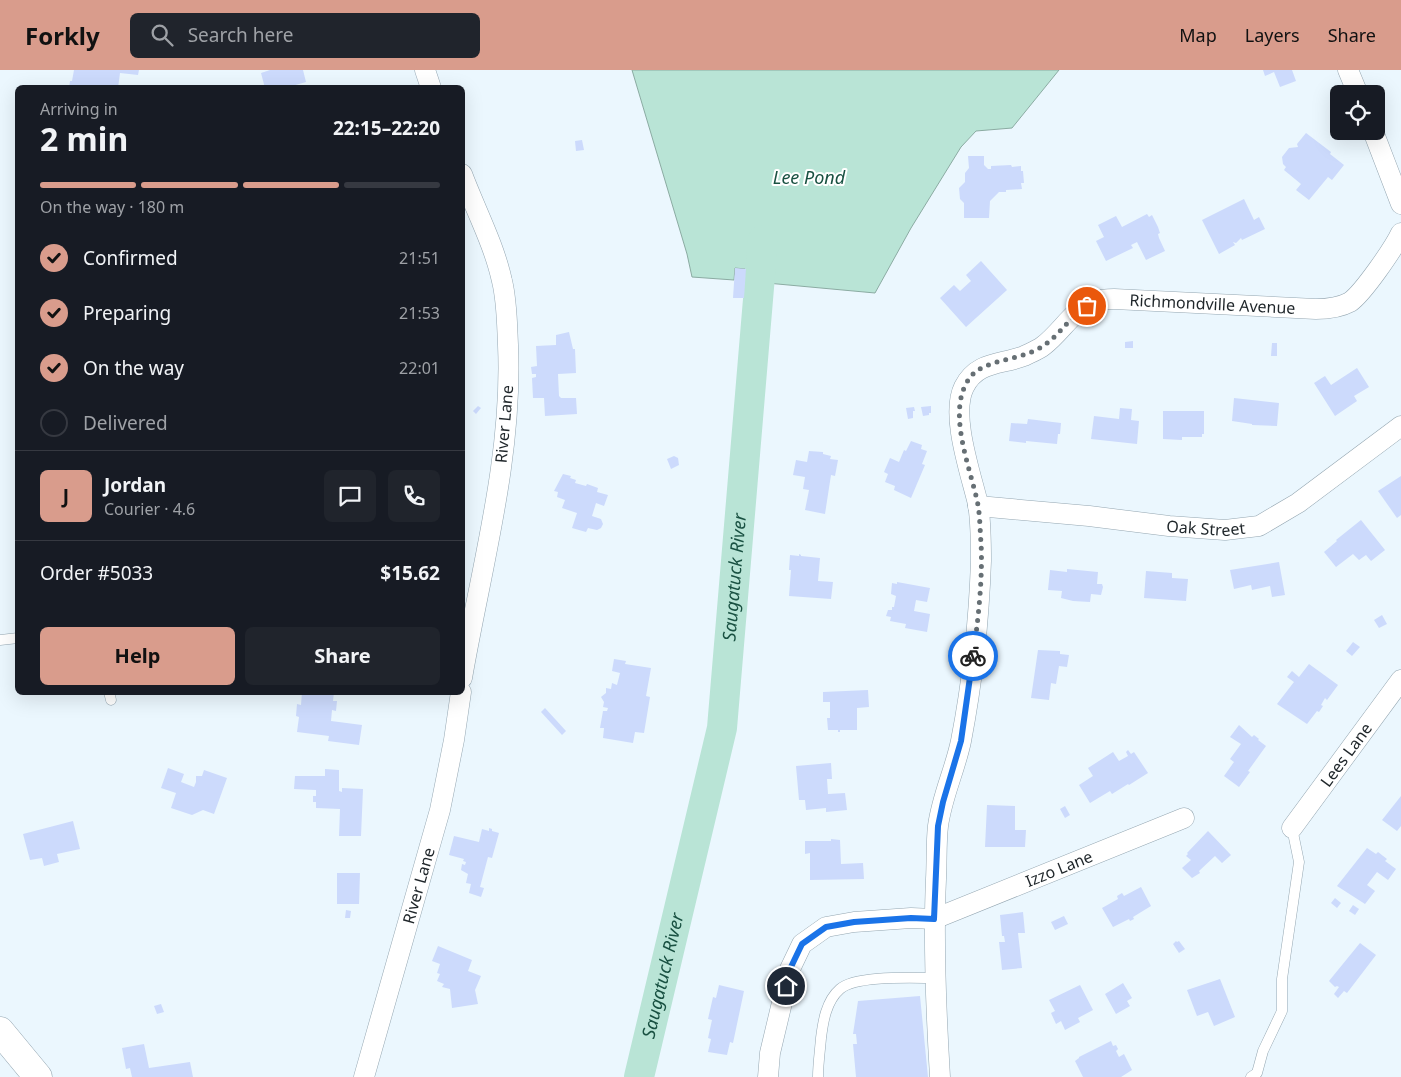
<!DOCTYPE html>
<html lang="en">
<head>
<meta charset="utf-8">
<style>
	body { margin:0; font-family:"Noto Sans",sans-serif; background:#20242c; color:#f1f3f6; height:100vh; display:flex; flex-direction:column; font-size:19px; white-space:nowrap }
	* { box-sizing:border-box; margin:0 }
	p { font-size:16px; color:#9ea1a6 }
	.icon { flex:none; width:28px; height:28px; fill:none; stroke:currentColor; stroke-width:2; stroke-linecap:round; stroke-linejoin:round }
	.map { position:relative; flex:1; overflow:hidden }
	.details { position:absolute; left:15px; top:15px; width:450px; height:610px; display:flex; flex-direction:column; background:#171b24; border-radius:8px; box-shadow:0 5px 20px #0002 }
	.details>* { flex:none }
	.controls { position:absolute; left:1330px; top:15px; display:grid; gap:10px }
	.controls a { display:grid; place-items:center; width:55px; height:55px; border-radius:8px; background:#171b24; box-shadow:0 5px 20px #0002; font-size:25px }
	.pin { position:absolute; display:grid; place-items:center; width:42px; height:42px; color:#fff; margin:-21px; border:2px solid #fff; border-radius:50%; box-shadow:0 1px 5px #0007 }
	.courier { position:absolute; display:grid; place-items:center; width:50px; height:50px; margin:-25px; border:4px solid #1a73e8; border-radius:50%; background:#fff; color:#222; box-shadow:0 1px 6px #0007 }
	.head em { font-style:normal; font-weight:700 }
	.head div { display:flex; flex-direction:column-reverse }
	.head { display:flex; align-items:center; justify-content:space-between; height:85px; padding:0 25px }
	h1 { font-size:32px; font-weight:700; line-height:38px }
	.bar { display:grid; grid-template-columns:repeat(4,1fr); gap:8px 5px; align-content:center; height:60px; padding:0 25px }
	.bar i { height:6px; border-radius:4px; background:#363941 }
	.bar .current { background:#d99c8c }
	.bar p { grid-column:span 4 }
	.line { display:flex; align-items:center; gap:12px; padding:0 25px; border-top:1px solid #363941 }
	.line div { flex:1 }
	.round { display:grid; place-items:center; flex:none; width:52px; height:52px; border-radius:8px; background:#20242c }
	ol { padding:0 25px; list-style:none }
	li { display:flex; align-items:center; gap:15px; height:55px }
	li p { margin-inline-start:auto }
	li .icon { padding:5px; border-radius:50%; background:#d99c8c; color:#111; stroke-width:4 }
	li:last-child { color:#9ea1a6 }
	li i { width:28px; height:28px; border:2px solid #363941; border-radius:50% }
	.button { display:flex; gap:10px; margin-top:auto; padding:10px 25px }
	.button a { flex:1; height:58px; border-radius:8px; background:#d99c8c; color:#111; font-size:20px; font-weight:700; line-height:58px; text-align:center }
	.button a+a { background:#20242c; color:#f1f3f6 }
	header { display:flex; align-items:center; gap:30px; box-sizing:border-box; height:70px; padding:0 25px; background:#d99c8c; color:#111 }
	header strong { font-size:24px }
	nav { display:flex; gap:28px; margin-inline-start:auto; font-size:18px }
	.search { width:350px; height:45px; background:#20242c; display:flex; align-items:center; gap:12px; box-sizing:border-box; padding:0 18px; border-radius:8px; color:#9ea1a6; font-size:19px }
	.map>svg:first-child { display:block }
	.water { fill:#b9e4d6; stroke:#8baba2 }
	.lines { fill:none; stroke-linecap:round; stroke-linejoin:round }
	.river { stroke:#b9e4d6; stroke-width:30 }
	.building { fill:#ccdafc }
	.lane-casing { stroke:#94a6b1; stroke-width:11 }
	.street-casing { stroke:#94a6b1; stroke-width:21 }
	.secondary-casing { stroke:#94a6b1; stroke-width:29 }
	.lane { stroke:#fff; stroke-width:10 }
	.street { stroke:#fff; stroke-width:20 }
	.secondary { stroke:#fff; stroke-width:28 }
	.done { stroke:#666f74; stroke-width:5; stroke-dasharray:0 9 }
	.route { stroke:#1a73e8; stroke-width:6 }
	.labels { text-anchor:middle; stroke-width:4; stroke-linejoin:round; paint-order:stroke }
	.street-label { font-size:16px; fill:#1f262a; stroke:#fff }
	.water-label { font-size:18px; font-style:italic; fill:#195142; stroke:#fff }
</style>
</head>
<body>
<header>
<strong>Forkly</strong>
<div class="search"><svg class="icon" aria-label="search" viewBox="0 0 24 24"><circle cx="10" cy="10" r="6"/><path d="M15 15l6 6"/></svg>Search here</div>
<nav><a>Map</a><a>Layers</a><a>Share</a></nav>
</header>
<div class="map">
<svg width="1401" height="1007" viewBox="0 0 1401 1007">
	<rect width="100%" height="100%" fill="#ebf7fe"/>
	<polygon class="water" points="632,0 1059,0 1012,58 976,61 961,77 911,158 875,223 745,211 745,199 735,198 734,210 692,207 687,184"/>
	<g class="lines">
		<path class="river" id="s1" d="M639,1007L722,658L763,170"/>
	</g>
	<g class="building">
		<polygon points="74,0 139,0 138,5 120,3 118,18 69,18 70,11 72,11"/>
		<polygon points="270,0 303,0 306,12 292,16 292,18 265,18 261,3"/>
		<polygon points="1263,0 1292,0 1296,11 1280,17 1274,2 1265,6"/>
		<polygon points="1306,63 1331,82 1330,84 1344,95 1332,110 1328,107 1309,130 1296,120 1301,114 1284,100 1286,97 1283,94 1282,87 1289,78 1298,77 1297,74"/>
		<polygon points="582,70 584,80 576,81 575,71"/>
		<polygon points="968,86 984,86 984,95 988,99 991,99 991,96 1011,95 1012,97 1021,96 1021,101 1023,101 1024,113 1021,113 1022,119 1006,120 1006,122 999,122 990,131 989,148 964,148 964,133 960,129 959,118 965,112 965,103 969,98"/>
		<polygon points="1244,129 1254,150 1259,147 1265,159 1242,170 1241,168 1236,173 1233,172 1235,175 1219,184 1202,150"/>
		<polygon points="1147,144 1149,147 1152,145 1158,157 1160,163 1158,164 1159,168 1165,181 1146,190 1137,172 1131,175 1133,178 1106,191 1096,171 1104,167 1098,155 1116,146 1122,157"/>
		<polygon points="981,191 1007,220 966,257 940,228 954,215 960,221 971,211 966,205"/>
		<polygon points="735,198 746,199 744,228 733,228"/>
		<polygon points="569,262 573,279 575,279 576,303 558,304 559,326 561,328 576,328 577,344 545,346 544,328 533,328 532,308 536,307 536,304 532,304 531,297 537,296 536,276 556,275 556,265"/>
		<polygon points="1133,271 1133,278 1125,278 1125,272"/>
		<polygon points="1272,273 1277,273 1277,286 1271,286"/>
		<polygon points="1357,298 1369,317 1354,326 1357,331 1335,346 1314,313 1325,306 1331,315"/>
		<polygon points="1234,328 1279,333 1277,356 1252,355 1252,354 1232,351"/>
		<polygon points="478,336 481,338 476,344 473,341"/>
		<polygon points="931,336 931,343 929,343 929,345 923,346 921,337"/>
		<polygon points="914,337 915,341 913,341 913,348 908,349 906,338"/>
		<polygon points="1120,338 1132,339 1131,350 1139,351 1137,374 1091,369 1094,346 1119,349"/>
		<polygon points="1163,341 1204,341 1204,364 1202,364 1202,367 1182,367 1182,370 1163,369"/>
		<polygon points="1028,349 1061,353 1060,364 1058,364 1057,374 1026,371 1026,373 1009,371 1011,353 1027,354"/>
		<polygon points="911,371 922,375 921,379 927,381 922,394 925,395 911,428 894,420 895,416 885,412 888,404 884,402 890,388 899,392 904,380 906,381"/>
		<polygon points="809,381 823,382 823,384 831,386 830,389 838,390 835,406 831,405 825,444 805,440 809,420 803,419 805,407 793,405 796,390 807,392"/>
		<polygon points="674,386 678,388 679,395 671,399 667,389"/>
		<polygon points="563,404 571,406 570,408 576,410 575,413 586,416 587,414 598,418 597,422 608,425 604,436 596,433 592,446 601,449 603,454 601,458 597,460 588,458 586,462 572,458 577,443 562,438 565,430 557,427 558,422 554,421"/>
		<polygon points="1401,406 1401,445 1397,448 1378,421"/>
		<polygon points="1361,450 1385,480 1371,491 1366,485 1359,490 1353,484 1336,497 1324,482 1337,471 1336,470"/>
		<polygon points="799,484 801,485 801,486 820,488 818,511 833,512 831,529 789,526 791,500 789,500 790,485 799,486"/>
		<polygon points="1279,492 1285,525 1272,527 1270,516 1252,520 1251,515 1234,519 1230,500"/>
		<polygon points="1067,499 1098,502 1097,514 1102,514 1103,517 1101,525 1091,524 1090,532 1073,531 1061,528 1062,521 1048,520 1050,500 1067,502"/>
		<polygon points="1146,501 1172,503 1172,508 1188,509 1186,531 1144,528"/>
		<polygon points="897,512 930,518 927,532 916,530 914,541 930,544 927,562 905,558 906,554 890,551 891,547 886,546 888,540 892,540 892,537 894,537 896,526 891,524 892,513 897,514"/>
		<polygon points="1382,545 1387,554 1379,558 1374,550"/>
		<polygon points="1353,572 1360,577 1352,586 1346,581"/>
		<polygon points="1038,580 1060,581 1060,584 1069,585 1067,597 1059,596 1056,614 1051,613 1049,630 1031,628"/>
		<polygon points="614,589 626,591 625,594 651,598 646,626 650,627 644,663 635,662 633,673 603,668 604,658 600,658 603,641 607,641 608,638 603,637 604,632 601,627 606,623 606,618 611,619 612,613 617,615 620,603 612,601"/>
		<polygon points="1309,594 1338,615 1327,630 1325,628 1321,635 1323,636 1319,642 1317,641 1307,654 1277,634 1294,612 1287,607 1292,601 1299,607"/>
		<polygon points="868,620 869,637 857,638 857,660 840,660 840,662 838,662 838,660 828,660 827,648 830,648 830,632 823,632 823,622"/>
		<polygon points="302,622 334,622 333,631 337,631 336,641 332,640 331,651 362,655 359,675 328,671 329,666 297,662 299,647 296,646 297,634 301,635"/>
		<polygon points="545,638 566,661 562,665 541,642"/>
		<polygon points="1239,655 1252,667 1254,665 1259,669 1258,670 1266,676 1248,701 1250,702 1239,717 1224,706 1234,692 1230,689 1241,674 1230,667"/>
		<polygon points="1128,680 1131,684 1134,682 1148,703 1129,715 1128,714 1112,724 1110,721 1090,733 1079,715 1093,706 1088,698 1113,682 1119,691 1128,686 1126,682"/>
		<polygon points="831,693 832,709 827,709 828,724 845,723 847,740 826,742 826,738 806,740 805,730 799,730 796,696"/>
		<polygon points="168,698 184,704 181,712 194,717 196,712 196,706 202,706 204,700 227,708 214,744 203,740 192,745 171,738 176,723 161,718"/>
		<polygon points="325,699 339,700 339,721 342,722 342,718 363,719 361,766 339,766 340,739 316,738 316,732 313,732 313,726 316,726 316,720 294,719 295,706 325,706"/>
		<polygon points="1401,726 1401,756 1397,761 1382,750"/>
		<polygon points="987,735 1015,736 1015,760 1026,760 1025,777 985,777"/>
		<polygon points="1065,736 1070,745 1065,748 1060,739"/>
		<polygon points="73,751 80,779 57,784 59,792 44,796 42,788 30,790 23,764"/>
		<polygon points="489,758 492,759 492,761 499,763 492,788 488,787 480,817 484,818 481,827 469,823 471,814 466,813 468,804 461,800 462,794 465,795 466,792 463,791 464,789 449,785 454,766 479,772 482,759 489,761"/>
		<polygon points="1208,761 1231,785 1222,793 1215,786 1199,801 1200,803 1192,808 1182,798 1191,790 1186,786 1188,784 1187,783"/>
		<polygon points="831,769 840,770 841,794 863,793 864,809 810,810 810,783 805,784 805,771 831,771"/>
		<polygon points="1367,778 1376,784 1378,782 1387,789 1385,791 1396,799 1388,810 1377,802 1367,815 1375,821 1365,834 1337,816"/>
		<polygon points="337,803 360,803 359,834 337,834"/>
		<polygon points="1141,817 1151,836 1133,847 1134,849 1130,851 1129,849 1113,857 1102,838 1118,829 1117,826 1122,823 1124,826"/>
		<polygon points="1335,828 1341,833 1337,838 1331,833"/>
		<polygon points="1353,835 1359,839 1355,845 1349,841"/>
		<polygon points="346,840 351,841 350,848 345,848"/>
		<polygon points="1023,842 1025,863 1018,863 1022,898 1002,900 999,872 1005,872 1004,866 1002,866 1000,845"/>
		<polygon points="1064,846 1068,854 1055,860 1051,852"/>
		<polygon points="1176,871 1177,872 1179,871 1185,879 1179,883 1173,874"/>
		<polygon points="1360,873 1376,885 1347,923 1344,921 1338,928 1334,924 1339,917 1337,916 1335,917 1329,911"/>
		<polygon points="438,876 472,890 468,901 481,906 475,920 478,934 452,938 450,919 442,917 444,914 437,911 440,904 437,903 440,894 432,891"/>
		<polygon points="1220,909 1235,947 1214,956 1208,942 1197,946 1187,920"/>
		<polygon points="1123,913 1132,928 1127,931 1130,936 1116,944 1105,924"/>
		<polygon points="719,915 744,921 733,973 730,972 727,985 708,982 711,969 708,968 712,950 708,949 713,927 716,928"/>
		<polygon points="1080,915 1093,940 1078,948 1080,952 1065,960 1061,951 1056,954 1051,943 1055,941 1049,930"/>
		<polygon points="920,926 928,1007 856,1007 853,974 857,974 856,964 853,964 858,931"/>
		<polygon points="161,934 164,942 157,944 154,936"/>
		<polygon points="1111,971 1113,976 1116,975 1118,979 1116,981 1119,987 1124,984 1132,1000 1121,1007 1083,1007 1075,991 1079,988 1079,987"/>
		<polygon points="144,974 149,998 190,992 193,1007 132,1007 130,998 126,999 122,978"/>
	</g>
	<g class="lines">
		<defs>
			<g id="lane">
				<polyline points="0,570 18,568"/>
				<polyline points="109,622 111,630"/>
				<path d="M818,1007C818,994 820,981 821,968C823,952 826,931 840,919C856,905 913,908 935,908"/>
				<polyline points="1251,1007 1257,1003 1263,981 1282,941 1282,909 1299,792 1292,758"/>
			</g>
			<g id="street">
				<polyline points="425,0 431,18"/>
				<polyline points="1348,0 1358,24"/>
				<polyline points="1373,61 1401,134"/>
				<path d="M462,104C475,139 494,174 502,211C507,231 507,254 508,275C513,387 481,498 462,608"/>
				<path id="s2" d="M978,436L1089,446L1169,456L1225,460L1259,456L1298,433L1401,356"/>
				<path id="s3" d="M1292,758L1401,610"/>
				<path id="s4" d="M364,1007L440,740L454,670L461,622"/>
				<path id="s5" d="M768,1007L770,983L790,899L802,874L826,857L854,852L911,848L934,849L1184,748"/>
				<path id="s6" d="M940,1007C936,941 933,875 936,809C937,791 936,773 938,756C942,726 955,700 961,671C972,614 979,549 981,491C981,472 981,452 978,434C971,404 950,345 964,317C977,291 1001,295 1024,286C1030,283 1038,280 1043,276C1062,262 1074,237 1097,231C1102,229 1109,229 1114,229L1316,239C1328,239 1339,238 1350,232C1363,223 1394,178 1401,163"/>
			</g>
			<polyline id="secondary" points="0,961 38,1007"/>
		</defs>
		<use href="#lane" class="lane-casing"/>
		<use href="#street" class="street-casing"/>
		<use href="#secondary" class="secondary-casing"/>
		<use href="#lane" class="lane"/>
		<use href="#street" class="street"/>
		<use href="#secondary" class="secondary"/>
	</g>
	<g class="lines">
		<path class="done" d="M973,586C978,552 983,507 981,473C980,460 980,447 978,435C971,398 943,336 973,304C988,289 1023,290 1043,276C1060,265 1070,246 1087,236"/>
		<polyline class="route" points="786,916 790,899 802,874 826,857 854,852 911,848 934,849 938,756 943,732 961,671 973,586"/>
	</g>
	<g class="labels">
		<g class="street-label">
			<text dy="6" stroke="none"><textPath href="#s6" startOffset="976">Richmondville Avenue</textPath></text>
			<text transform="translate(504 354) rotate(-85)" y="6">River Lane</text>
			<text dy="6" stroke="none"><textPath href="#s2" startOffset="229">Oak Street</textPath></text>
			<text dy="6" stroke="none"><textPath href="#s3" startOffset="91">Lees Lane</textPath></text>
			<text dy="6" stroke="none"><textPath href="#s5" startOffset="411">Izzo Lane</textPath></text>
			<text dy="6" stroke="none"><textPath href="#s4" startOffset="199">River Lane</textPath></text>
		</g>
		<g class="water-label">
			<text x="809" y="114">Lee Pond</text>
			<text dy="6" stroke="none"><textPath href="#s1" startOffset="510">Saugatuck River</textPath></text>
			<text dy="6" stroke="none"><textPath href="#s1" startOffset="104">Saugatuck River</textPath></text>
		</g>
	</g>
</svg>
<div class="controls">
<a><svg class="icon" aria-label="locate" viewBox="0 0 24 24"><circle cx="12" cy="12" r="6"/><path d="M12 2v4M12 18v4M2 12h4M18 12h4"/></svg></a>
</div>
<div class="pin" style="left:1087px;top:236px;background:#ea580c"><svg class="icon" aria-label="bag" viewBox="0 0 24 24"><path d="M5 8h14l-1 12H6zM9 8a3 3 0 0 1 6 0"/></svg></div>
<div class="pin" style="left:786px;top:916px;background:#1f2937"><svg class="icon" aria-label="home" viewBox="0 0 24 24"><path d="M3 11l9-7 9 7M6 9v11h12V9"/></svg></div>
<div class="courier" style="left:973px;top:586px"><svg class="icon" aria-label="bike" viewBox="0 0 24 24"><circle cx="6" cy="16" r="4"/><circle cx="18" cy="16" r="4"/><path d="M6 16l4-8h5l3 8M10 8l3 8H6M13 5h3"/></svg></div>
<section class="details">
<div class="head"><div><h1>2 min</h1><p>Arriving in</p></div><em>22:15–22:20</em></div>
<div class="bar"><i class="current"></i><i class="current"></i><i class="current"></i><i></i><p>On the way · 180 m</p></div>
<ol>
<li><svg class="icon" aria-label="check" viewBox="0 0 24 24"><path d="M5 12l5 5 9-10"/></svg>Confirmed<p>21:51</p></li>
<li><svg class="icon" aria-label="check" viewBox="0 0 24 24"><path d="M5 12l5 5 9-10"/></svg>Preparing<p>21:53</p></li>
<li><svg class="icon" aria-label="check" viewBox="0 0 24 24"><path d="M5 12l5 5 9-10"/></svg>On the way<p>22:01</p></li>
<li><i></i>Delivered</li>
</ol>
<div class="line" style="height:90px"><b class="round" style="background:#d99c8c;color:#111">J</b><div><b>Jordan</b><p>Courier · 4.6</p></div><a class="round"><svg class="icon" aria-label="chat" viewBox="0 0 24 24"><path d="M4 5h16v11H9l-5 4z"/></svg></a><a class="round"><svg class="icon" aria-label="phone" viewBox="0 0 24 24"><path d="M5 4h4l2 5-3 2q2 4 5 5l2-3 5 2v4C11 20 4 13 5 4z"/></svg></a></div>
<div class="line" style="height:65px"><div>Order #5033</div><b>$15.62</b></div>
<div class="button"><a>Help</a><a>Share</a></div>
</section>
</div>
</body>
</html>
